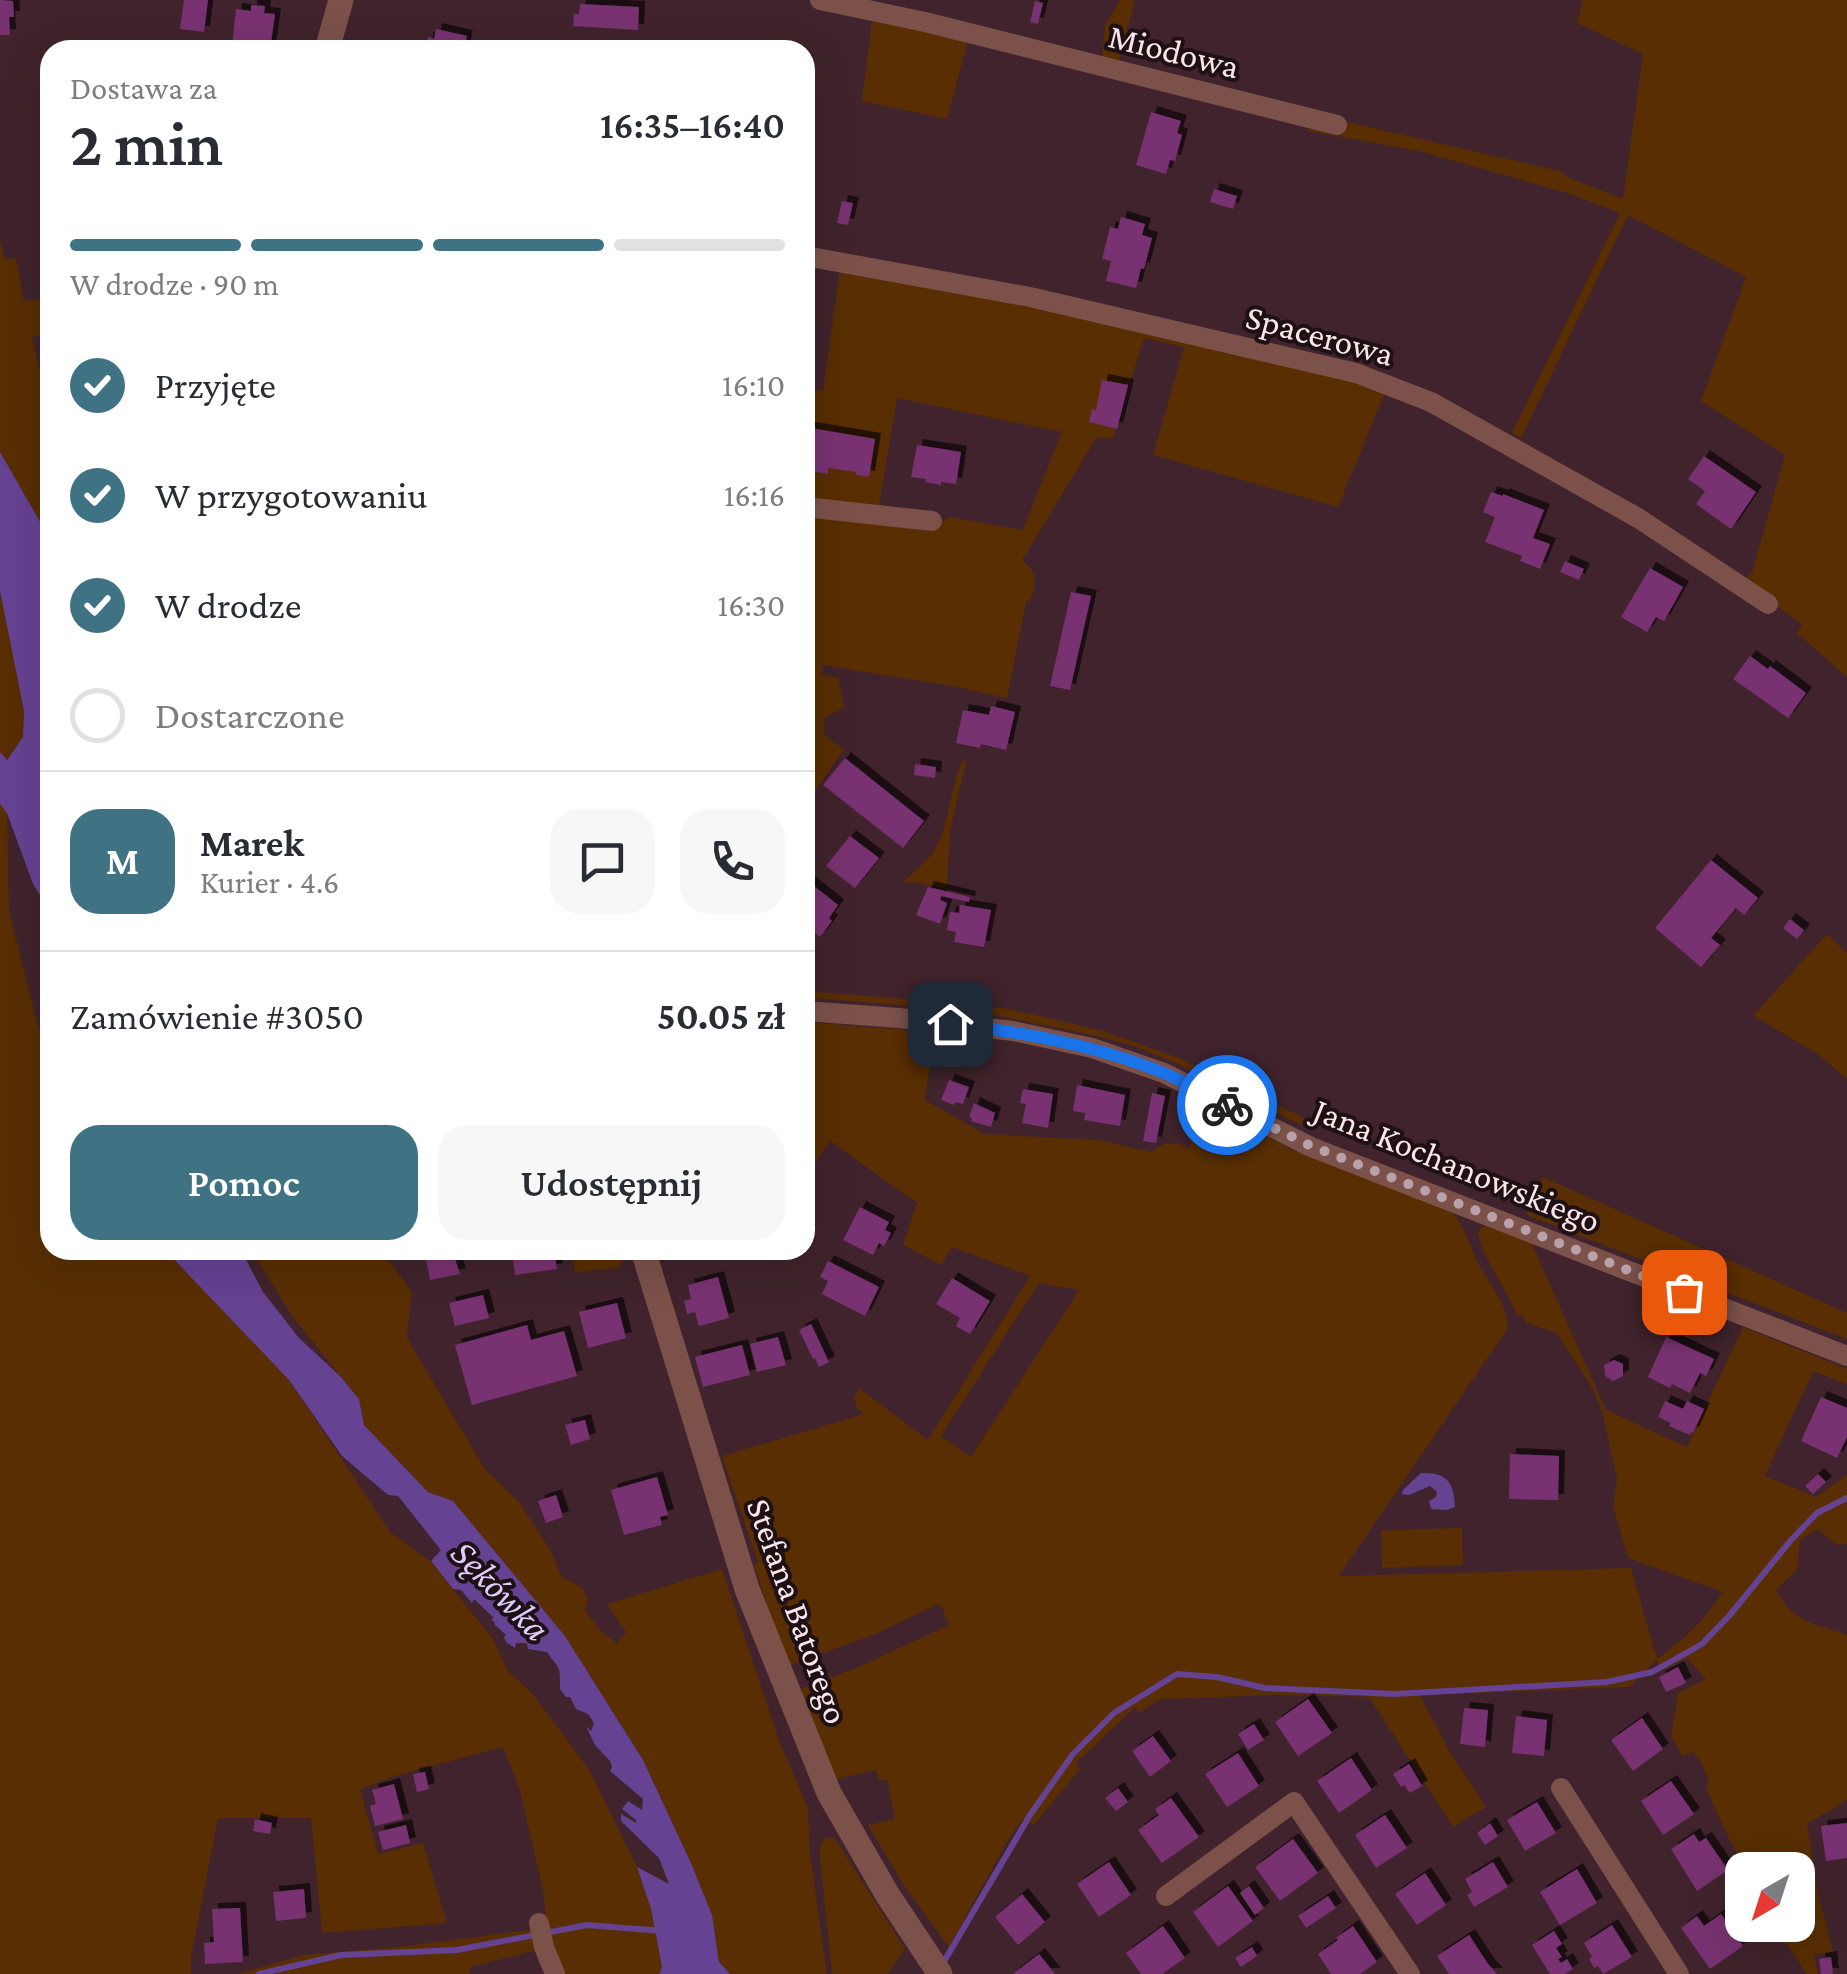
<!DOCTYPE html>
<html lang="pl">
<head>
<meta charset="utf-8">
<style>
	body { margin:0; font-family:"Crimson Pro",serif; background:#f7f7f7; color:#2b2b33; height:100vh; display:flex; flex-direction:column; font-size:38px; white-space:nowrap }
	* { box-sizing:border-box; margin:0 }
	p { font-size:32px; color:#7c7c81 }
	.icon { flex:none; width:55px; height:55px; fill:none; stroke:currentColor; stroke-width:2; stroke-linecap:round; stroke-linejoin:round }
	.map { position:relative; flex:1; overflow:hidden }
	.side { position:absolute; left:40px; top:40px; width:775px; height:1220px; display:flex; flex-direction:column; background:#fff; border-radius:30px; box-shadow:0 10px 40px #0002 }
	.side>* { flex:none }
	.needle { width:65px; rotate:219deg }
	.controls { position:absolute; left:1725px; top:1852px; display:grid; gap:20px }
	.controls a { display:grid; place-items:center; width:90px; height:90px; border-radius:20px; background:#fff; box-shadow:0 10px 40px #0002; font-size:50px }
	.pin { position:absolute; display:grid; place-items:center; width:85px; height:85px; color:#fff; margin:-42px; border-radius:20px; box-shadow:0 5px 15px #0006 }
	.courier { position:absolute; display:grid; place-items:center; width:100px; height:100px; margin:-50px; border:8px solid #1a73e8; border-radius:50%; background:#fff; color:#222; box-shadow:0 2px 12px #0007 }
	.head em { font-style:normal; font-weight:600 }
	.head div { display:flex; flex-direction:column-reverse }
	.head { display:flex; align-items:center; justify-content:space-between; height:170px; padding:0 30px }
	h1 { font-size:65px; font-weight:600; line-height:75px }
	.bar { display:grid; grid-template-columns:repeat(4,1fr); gap:15px 10px; align-content:center; height:120px; padding:0 30px }
	.bar i { height:12px; border-radius:8px; background:#e1e1e2 }
	.bar .on { background:#3f7282 }
	.bar p { grid-column:span 4 }
	.line { display:flex; align-items:center; gap:25px; padding:0 30px; border-top:2px solid #e1e1e2 }
	.line div { flex:1 }
	.round { display:grid; place-items:center; flex:none; width:105px; height:105px; border-radius:30px; background:#f7f7f7 }
	ol { padding:0 30px; list-style:none }
	li { display:flex; align-items:center; gap:30px; height:110px }
	li p { margin-inline-start:auto }
	li .icon { padding:10px; border-radius:50%; background:#3f7282; color:#fff; stroke-width:4 }
	li:last-child { color:#7c7c81 }
	li i { width:55px; height:55px; border:5px solid #e1e1e2; border-radius:50% }
	.cta { display:flex; gap:20px; margin-top:auto; padding:20px 30px }
	.cta a { flex:1; height:115px; border-radius:30px; background:#3f7282; color:#fff; font-size:40px; font-weight:600; line-height:115px; text-align:center }
	.cta a+a { background:#f7f7f7; color:#2b2b33 }
	.map>svg:first-child { display:block }
	.green { fill:#582e02; fill-rule:evenodd }
	.water { fill:#664292 }
	.lines { fill:none; stroke-linecap:round; stroke-linejoin:round }
	.stream { stroke:#664292; stroke-width:6 }
	.building { fill:#783171; filter:url(#shadow) }
	.minor { stroke:#7b514a; stroke-width:20 }
	.tertiary { stroke:#7b514a; stroke-width:25 }
	.done { stroke:#b8a1a8; stroke-width:10; stroke-dasharray:0 18 }
	.route { stroke:#1a73e8; stroke-width:12 }
	.labels { text-anchor:middle; stroke-width:8; stroke-linejoin:round; paint-order:stroke }
	.street-label { font-size:35px; fill:#f9e5ea; stroke:#1e1115 }
	.water-label { font-size:38px; font-style:italic; fill:#ddccf9; stroke:#1e1115 }
</style>
</head>
<body>
<div class="map">
<svg width="1847" height="1974" viewBox="0 0 1847 1974">
	<defs>
		<filter id="shadow"><feDropShadow dx="6" dy="-6" stdDeviation="0" flood-color="#0009"/></filter>
	</defs>
	<rect width="100%" height="100%" fill="#40232c"/>
	<g class="green">
		<polygon points="1120,0 1135,0 1117,68 1102,57 1105,26"/>
		<polygon points="1583,0 1847,0 1847,677 1797,633 1802,625 1744,581 1752,573 1785,455 1701,401 1746,277 1628,215 1521,438 1512,433 1619,215 1618,212 1567,193 1419,151 1303,130 1325,128 1304,112 1564,172 1565,176 1623,199 1643,54 1577,23"/>
		<polygon points="872,21 968,41 947,119 862,101"/>
		<polygon points="0,241 5,259 16,259 24,301 38,300 50,309 50,334 32,337 50,417 50,539 0,452"/>
		<path d="M840,268L1010,301L1386,389L1338,507L1153,455L1184,347L1144,338L1112,439L1097,437L1022,560C1038,572 1037,583 1030,601L1026,602L1007,698L957,687L822,665V675L838,678L844,707L824,719V735L844,749L805,806V510L933,529L949,517L1023,530L1062,432L897,398L879,504L897,508L805,498V389L823,391Z"/>
		<polygon points="0,591 24,711 23,737 6,760 0,752"/>
		<path d="M962,761H966L950,831L947,889L916,882L903,883C912,873 924,864 932,854C950,827 949,790 962,761Z"/>
		<polygon points="0,804 7,813 9,910 39,1030 50,1054 50,1250 165,1250 289,1380 390,1532 431,1562 493,1639 508,1671 533,1694 590,1771 637,1867 651,1909 662,1967 659,1974 560,1974 549,1947 543,1890 520,1791 503,1747 395,1776 360,1789 378,1854 423,1843 447,1923 322,1933 311,1818 218,1818 191,1957 191,1974 0,1974"/>
		<polygon points="1827,934 1847,953 1847,1079 1818,1054 1753,1016"/>
		<polygon points="815,992 975,1004 1019,1011 1103,1031 1179,1058 1304,1118 1301,1125 1178,1064 1134,1046 1101,1037 976,1011 812,998"/>
		<path d="M805,1022L932,1032L939,1041L929,1071L925,1100L984,1134L1098,1140L1152,1152C1164,1141 1175,1142 1189,1148L1200,1102L1289,1148L1452,1212C1465,1227 1469,1245 1478,1263C1488,1283 1510,1306 1507,1329L1339,1576L1631,1568L1657,1659C1684,1640 1705,1619 1723,1592L1628,1558L1613,1507L1617,1479L1602,1411L1594,1391L1557,1333L1527,1323L1522,1315L1517,1316C1506,1288 1485,1263 1478,1233L1482,1226L1495,1228L1532,1244L1606,1410L1687,1447L1743,1327L1847,1369V1384L1813,1371L1765,1476L1816,1497L1847,1475V1544L1836,1545L1818,1529L1800,1540L1797,1570L1776,1590C1794,1624 1814,1623 1847,1635V1800L1807,1824L1817,1889L1833,1952L1814,1955L1818,1974H1807L1774,1925H1798V1892L1801,1904L1808,1902L1804,1883L1807,1874L1804,1868L1748,1870L1729,1839L1706,1789L1709,1782L1702,1764L1693,1752L1682,1756L1671,1736L1678,1693L1706,1679L1687,1658L1665,1669L1659,1666L1656,1660L1629,1687L1420,1695L1451,1754L1486,1807L1453,1827L1369,1697L1280,1695L1160,1699L1139,1713L1135,1707L1076,1763L1080,1769L1034,1825L1023,1819L1008,1840L949,1947L903,1884L868,1825L895,1819L887,1780H879L876,1770L830,1780L797,1694L805,1687L856,1668L949,1625L942,1607L938,1604L876,1634L787,1666L754,1565L758,1562L722,1456L864,1414L857,1408L854,1397L859,1388L928,1440L1030,1276L952,1247L941,1265L903,1245L917,1203L830,1141L805,1178ZM1039,1283L1079,1290L971,1457L941,1436Z"/>
		<polygon points="1543,1177 1847,1313 1847,1339 1526,1215"/>
		<polygon points="251,1250 381,1250 412,1292 407,1338 485,1469 520,1503 552,1553 561,1576 582,1588 588,1599 585,1610 599,1629 617,1644 626,1632 607,1604 722,1569 780,1743 808,1808 810,1854 827,1974 730,1974 719,1962 712,1915 691,1863 643,1760 565,1636 453,1501 428,1492 364,1425 359,1399 292,1316"/>
		<polygon points="571,1250 620,1250 623,1260 619,1268 575,1272"/>
		<polygon points="1462,1528 1463,1565 1382,1568 1381,1530"/>
		<polygon points="834,1837 905,1949 888,1974 832,1974 819,1849 824,1839"/>
		<polygon points="530,1930 538,1950 470,1967 470,1974 238,1974 303,1955 398,1947"/>
	</g>
	<g class="water">
		<polygon points="0,452 50,539 50,916 49,910 33,884 7,813 0,804 0,752 7,760 23,737 24,711 0,591"/>
		<path d="M165,1250H241L263,1292L299,1338L340,1376L359,1399L364,1425L428,1492L453,1501L565,1636L643,1760L691,1863L712,1915L719,1962L730,1974H659L662,1967L651,1909L637,1867L669,1884L659,1858L621,1821V1814L636,1823V1820L622,1809L628,1801L642,1810L643,1799L610,1771L612,1767L610,1761L595,1745L586,1726L591,1731L594,1723L588,1714L576,1709L570,1697H566L560,1689C560,1665 561,1672 547,1652L528,1649L527,1643H516L515,1648L506,1642L504,1637L506,1635L494,1624L495,1623L491,1619L494,1618L474,1599L472,1603L461,1590L453,1589L431,1561L441,1550L398,1496L388,1495L342,1456L289,1380Z"/>
		<path d="M1421,1473C1448,1472 1454,1483 1455,1507L1447,1510L1431,1509L1429,1501L1436,1497L1437,1492L1430,1486L1409,1495L1402,1494L1403,1490Z"/>
	</g>
	<g class="lines">
		<g class="stream">
			<polyline points="942,1965 1030,1815 1073,1754 1114,1713 1177,1674 1217,1677 1265,1688 1395,1694 1607,1682 1652,1672 1702,1644 1729,1616 1791,1540 1817,1513 1847,1498"/>
			<polyline points="259,1974 341,1955 457,1950 587,1925 663,1931"/>
		</g>
	</g>
	<g class="building">
		<polygon points="0,0 13,1 14,17 9,17 10,35 0,35"/>
		<polygon points="184,0 208,0 204,32 180,29"/>
		<polygon points="1035,1 1043,3 1038,24 1030,22"/>
		<polygon points="580,4 639,7 638,30 573,26 574,14 579,14"/>
		<polygon points="251,5 265,6 264,13 275,14 270,50 232,45 236,9 251,11"/>
		<polygon points="436,29 467,36 464,50 425,50 428,37 434,39"/>
		<polygon points="1151,112 1181,121 1177,133 1182,135 1175,161 1170,160 1166,174 1136,165"/>
		<polygon points="1214,189 1237,196 1233,209 1210,202"/>
		<polygon points="842,201 853,203 848,225 837,223"/>
		<polygon points="1121,217 1145,224 1142,235 1152,238 1144,269 1141,268 1136,288 1106,281 1111,261 1102,259 1110,227 1118,229"/>
		<polygon points="1102,380 1128,385 1117,429 1089,422 1092,409 1096,410"/>
		<polygon points="805,427 875,439 869,477 856,475 856,472 828,468 828,474 805,470"/>
		<polygon points="917,445 961,452 956,484 941,482 941,485 925,482 926,479 911,477"/>
		<polygon points="1704,456 1756,492 1731,529 1696,504 1705,491 1688,479"/>
		<polygon points="1491,492 1503,496 1503,494 1544,510 1533,538 1550,544 1540,569 1520,561 1522,556 1485,542 1495,517 1483,512"/>
		<polygon points="1565,561 1584,569 1579,580 1560,572"/>
		<polygon points="1650,568 1683,587 1664,621 1656,617 1647,632 1621,617"/>
		<polygon points="1071,592 1091,596 1070,690 1050,686"/>
		<polygon points="1750,656 1768,669 1770,666 1806,693 1788,718 1733,679"/>
		<polygon points="991,706 1015,712 1006,750 981,744 980,748 956,743 963,710 989,715"/>
		<polygon points="845,758 924,821 903,848 823,785"/>
		<polygon points="915,764 936,767 935,778 914,775"/>
		<polygon points="850,836 879,858 855,888 826,866"/>
		<polygon points="1711,860 1758,898 1744,915 1736,908 1711,938 1720,945 1701,967 1655,928"/>
		<polygon points="809,882 838,905 829,918 832,921 820,937 805,925 805,887"/>
		<polygon points="928,887 970,897 969,902 941,896 940,900 947,903 940,924 916,915"/>
		<polygon points="960,905 991,910 984,947 954,942 956,932 947,930 950,912 959,913"/>
		<polygon points="1790,919 1804,930 1797,939 1783,928"/>
		<polygon points="963,1048 979,1053 975,1063 960,1057"/>
		<polygon points="949,1080 969,1087 963,1104 956,1102 954,1105 941,1100"/>
		<polygon points="1077,1085 1125,1095 1120,1126 1084,1120 1085,1113 1073,1111"/>
		<polygon points="1023,1089 1053,1094 1048,1128 1022,1123 1026,1104 1020,1103"/>
		<polygon points="1152,1093 1165,1096 1156,1143 1143,1141"/>
		<polygon points="974,1103 995,1113 991,1127 971,1121 972,1118 969,1117"/>
		<polygon points="860,1207 889,1222 885,1230 891,1233 884,1246 879,1243 873,1255 843,1240"/>
		<polygon points="424,1250 452,1250 460,1274 430,1280"/>
		<polygon points="512,1250 554,1250 557,1269 515,1275"/>
		<polygon points="828,1261 879,1287 865,1316 822,1294 828,1281 820,1277"/>
		<polygon points="718,1277 729,1318 699,1326 695,1312 687,1314 684,1301 691,1299 688,1285"/>
		<polygon points="952,1278 990,1301 970,1334 956,1326 960,1318 936,1304"/>
		<polygon points="483,1295 489,1318 455,1326 449,1303"/>
		<polygon points="617,1303 626,1338 588,1348 579,1312"/>
		<polygon points="811,1324 829,1362 819,1367 815,1358 813,1359 799,1330"/>
		<polygon points="527,1325 531,1340 564,1331 577,1376 472,1405 455,1345"/>
		<polygon points="778,1337 786,1365 757,1372 750,1344"/>
		<polygon points="1666,1337 1714,1359 1706,1376 1700,1373 1690,1393 1672,1384 1670,1388 1648,1377"/>
		<polygon points="742,1345 750,1375 703,1387 695,1357"/>
		<polygon points="1614,1360 1623,1364 1623,1376 1613,1381 1605,1376 1604,1365"/>
		<polygon points="1821,1397 1847,1408 1847,1437 1837,1458 1801,1441"/>
		<polygon points="1665,1401 1683,1409 1687,1401 1704,1409 1693,1433 1691,1432 1690,1435 1669,1426 1671,1423 1658,1417"/>
		<polygon points="585,1420 590,1439 571,1445 565,1425"/>
		<polygon points="1510,1454 1559,1456 1558,1500 1509,1499"/>
		<polygon points="1818,1474 1826,1482 1813,1494 1805,1486"/>
		<polygon points="657,1477 668,1515 660,1517 662,1525 624,1535 611,1490"/>
		<polygon points="556,1495 563,1517 546,1523 538,1501"/>
		<polygon points="1678,1667 1686,1683 1666,1692 1659,1677"/>
		<polygon points="1308,1699 1332,1733 1298,1756 1275,1722"/>
		<polygon points="1464,1708 1488,1710 1485,1747 1460,1744"/>
		<polygon points="1516,1716 1547,1720 1544,1756 1512,1753"/>
		<polygon points="1642,1718 1663,1749 1633,1771 1611,1740"/>
		<polygon points="1254,1724 1264,1740 1248,1750 1238,1734"/>
		<polygon points="1153,1736 1171,1761 1150,1777 1132,1751"/>
		<polygon points="1238,1753 1259,1786 1227,1807 1205,1774"/>
		<polygon points="1351,1758 1372,1790 1339,1813 1317,1781"/>
		<polygon points="1409,1764 1422,1786 1410,1793 1404,1785 1401,1787 1393,1774"/>
		<polygon points="425,1772 429,1789 417,1792 413,1774"/>
		<polygon points="1671,1781 1694,1814 1663,1835 1641,1801"/>
		<polygon points="394,1784 403,1819 375,1826 370,1806 376,1804 372,1790"/>
		<polygon points="1118,1788 1128,1802 1116,1811 1105,1798"/>
		<polygon points="1171,1798 1199,1837 1162,1863 1138,1830 1159,1815 1155,1809"/>
		<polygon points="1537,1802 1556,1833 1525,1851 1507,1820"/>
		<polygon points="1385,1815 1407,1848 1376,1868 1355,1835"/>
		<polygon points="255,1819 272,1823 270,1834 253,1831"/>
		<polygon points="1490,1823 1498,1836 1485,1845 1477,1833"/>
		<polygon points="1847,1823 1847,1858 1826,1861 1821,1826"/>
		<polygon points="406,1825 410,1843 383,1850 378,1832"/>
		<polygon points="1694,1834 1699,1842 1706,1838 1728,1870 1697,1891 1671,1849"/>
		<polygon points="1293,1839 1318,1873 1280,1901 1255,1867"/>
		<polygon points="1109,1862 1131,1895 1099,1917 1077,1884"/>
		<polygon points="1493,1862 1508,1887 1474,1907 1467,1895 1472,1892 1465,1879"/>
		<polygon points="1577,1869 1597,1903 1560,1925 1540,1892"/>
		<polygon points="1425,1873 1446,1905 1417,1925 1395,1894"/>
		<polygon points="1228,1886 1253,1921 1218,1947 1193,1912"/>
		<polygon points="1249,1886 1264,1908 1255,1915 1240,1893"/>
		<polygon points="304,1889 306,1918 276,1921 273,1892"/>
		<polygon points="1022,1894 1045,1922 1018,1945 995,1917"/>
		<polygon points="1328,1896 1336,1908 1306,1928 1298,1916"/>
		<polygon points="240,1908 243,1962 205,1964 204,1943 214,1942 212,1909"/>
		<polygon points="1721,1914 1743,1946 1710,1969 1681,1928 1697,1916 1704,1926"/>
		<polygon points="1612,1925 1632,1957 1603,1974 1598,1966 1594,1968 1589,1959 1592,1957 1584,1943"/>
		<polygon points="1163,1926 1185,1958 1162,1974 1141,1974 1126,1953"/>
		<polygon points="1353,1926 1377,1962 1360,1974 1331,1974 1318,1954 1338,1940 1336,1938"/>
		<polygon points="1554,1931 1562,1944 1556,1948 1562,1957 1558,1959 1561,1963 1567,1959 1573,1969 1565,1974 1550,1974 1532,1945"/>
		<polygon points="1469,1935 1488,1964 1497,1974 1449,1974 1437,1956"/>
		<polygon points="1252,1947 1257,1956 1241,1967 1235,1958"/>
		<polygon points="1039,1954 1055,1974 1013,1974"/>
		<polygon points="1831,1957 1833,1974 1821,1974 1819,1959"/>
	</g>
	<g class="lines">
		<g class="minor">
			<polyline points="820,0 925,22 1337,125"/>
			<polyline points="805,256 1030,297 1356,373 1431,402 1638,518 1768,604"/>
			<polyline points="805,507 932,521"/>
			<polyline points="805,1011 899,1018 1013,1031 1092,1048 1164,1073 1311,1147 1847,1356"/>
			<polyline points="1561,1788 1679,1974"/>
			<polyline points="1166,1896 1294,1802 1410,1974"/>
			<polyline points="539,1923 544,1947 555,1974"/>
		</g>
		<g class="tertiary">
			<polyline points="327,50 341,0"/>
			<polyline points="643,1250 747,1589 829,1793 887,1894 940,1974"/>
		</g>
	</g>
	<g class="lines">
		<polyline class="done" points="1227,1105 1311,1146 1684,1292"/>
		<path class="route" d="M950,1024C1023,1032 1095,1045 1164,1073C1185,1082 1206,1094 1227,1105"/>
	</g>
	<g class="labels">
		<g class="street-label">
			<text transform="translate(1174 51) rotate(14)" y="12">Miodowa</text>
			<text transform="translate(1320 335) rotate(15)" y="12">Spacerowa</text>
			<text transform="translate(1457 1165) rotate(22)" y="12">Jana Kochanowskiego</text>
			<text transform="translate(798 1611) rotate(70)" y="12">Stefana Batorego</text>
		</g>
		<g class="water-label">
			<text transform="translate(501 1590) rotate(46)" y="13">Sękówka</text>
		</g>
	</g>
</svg>
<div class="controls">
<a><svg class="needle" viewBox="-14 -14 28 28"><path d="M0-13l5 13h-10z" fill="#e53935"/><path d="M0 13l5-13h-10z" fill="#7c7c81"/></svg></a>
</div>
<div class="pin" style="left:1684px;top:1292px;background:#ea580c"><svg class="icon" aria-label="bag" viewBox="0 0 24 24"><path d="M5 8h14l-1 12H6zM9 8a3 3 0 0 1 6 0"/></svg></div>
<div class="pin" style="left:950px;top:1024px;background:#1f2937"><svg class="icon" aria-label="home" viewBox="0 0 24 24"><path d="M3 11l9-7 9 7M6 9v11h12V9"/></svg></div>
<div class="courier" style="left:1227px;top:1105px"><svg class="icon" aria-label="bike" viewBox="0 0 24 24"><circle cx="6" cy="16" r="4"/><circle cx="18" cy="16" r="4"/><path d="M6 16l4-8h5l3 8M10 8l3 8H6M13 5h3"/></svg></div>
<section class="side">
<div class="head"><div><h1>2 min</h1><p>Dostawa za</p></div><em>16:35–16:40</em></div>
<div class="bar"><i class="on"></i><i class="on"></i><i class="on"></i><i></i><p>W drodze · 90 m</p></div>
<ol>
<li><svg class="icon" aria-label="check" viewBox="0 0 24 24"><path d="M5 12l5 5 9-10"/></svg>Przyjęte<p>16:10</p></li>
<li><svg class="icon" aria-label="check" viewBox="0 0 24 24"><path d="M5 12l5 5 9-10"/></svg>W przygotowaniu<p>16:16</p></li>
<li><svg class="icon" aria-label="check" viewBox="0 0 24 24"><path d="M5 12l5 5 9-10"/></svg>W drodze<p>16:30</p></li>
<li><i></i>Dostarczone</li>
</ol>
<div class="line" style="height:180px"><b class="round" style="background:#3f7282;color:#fff">M</b><div><b>Marek</b><p>Kurier · 4.6</p></div><a class="round"><svg class="icon" aria-label="chat" viewBox="0 0 24 24"><path d="M4 5h16v11H9l-5 4z"/></svg></a><a class="round"><svg class="icon" aria-label="phone" viewBox="0 0 24 24"><path d="M5 4h4l2 5-3 2q2 4 5 5l2-3 5 2v4C11 20 4 13 5 4z"/></svg></a></div>
<div class="line" style="height:130px"><div>Zamówienie #3050</div><b>50.05 zł</b></div>
<div class="cta"><a>Pomoc</a><a>Udostępnij</a></div>
</section>
</div>
</body>
</html>
